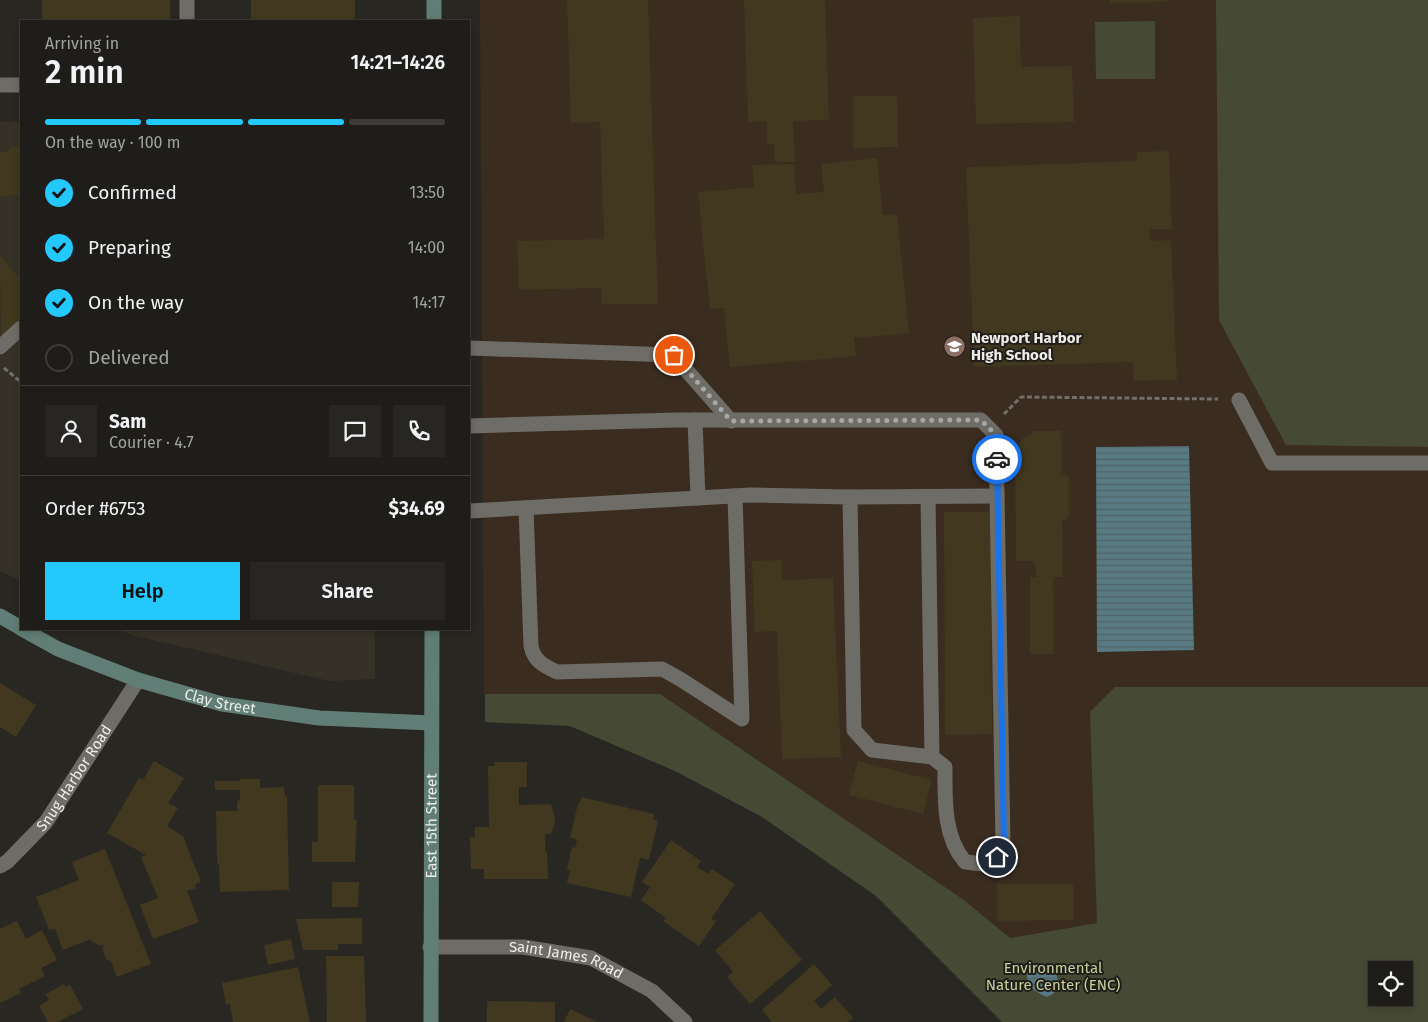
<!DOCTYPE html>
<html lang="en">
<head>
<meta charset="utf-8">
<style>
	body { margin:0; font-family:"Fira Sans",sans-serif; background:#272623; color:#f1f3f6; height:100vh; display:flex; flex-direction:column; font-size:19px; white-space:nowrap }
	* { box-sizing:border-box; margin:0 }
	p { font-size:16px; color:#a1a2a2 }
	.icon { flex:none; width:28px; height:28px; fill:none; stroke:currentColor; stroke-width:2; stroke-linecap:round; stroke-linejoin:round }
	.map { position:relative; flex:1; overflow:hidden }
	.sheet { position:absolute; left:20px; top:20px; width:450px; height:610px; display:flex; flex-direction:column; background:#1f1d1a; border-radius:0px; box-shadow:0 2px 8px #0003,0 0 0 1px #3c3b39 }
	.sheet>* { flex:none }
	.fabs { position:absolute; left:1368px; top:961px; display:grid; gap:10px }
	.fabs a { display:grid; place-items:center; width:45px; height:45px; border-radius:0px; background:#1f1d1a; box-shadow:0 2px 8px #0003,0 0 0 1px #3c3b39; font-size:25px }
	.pin { position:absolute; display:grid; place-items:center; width:42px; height:42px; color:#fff; margin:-21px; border:2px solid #fff; border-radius:50%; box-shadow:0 1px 5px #0007 }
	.courier { position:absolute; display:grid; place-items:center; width:50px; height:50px; margin:-25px; border:4px solid #1a73e8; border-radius:50%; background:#fff; color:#222; box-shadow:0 1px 6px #0007 }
	.head em { font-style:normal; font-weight:600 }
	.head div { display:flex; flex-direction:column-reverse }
	.head { display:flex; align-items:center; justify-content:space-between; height:85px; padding:0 25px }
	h1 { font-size:32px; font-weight:600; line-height:38px }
	.bar { display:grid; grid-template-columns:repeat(4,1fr); gap:8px 5px; align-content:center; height:60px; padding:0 25px }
	.bar i { height:6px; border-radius:4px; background:#3c3b39 }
	.bar .selected { background:#23c9fe }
	.bar p { grid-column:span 4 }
	.line { display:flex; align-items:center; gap:12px; padding:0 25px; border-top:1px solid #3c3b39 }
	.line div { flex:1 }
	.round { display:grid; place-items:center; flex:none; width:52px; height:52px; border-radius:0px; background:#272623 }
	ol { padding:0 25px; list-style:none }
	li { display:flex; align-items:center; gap:15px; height:55px }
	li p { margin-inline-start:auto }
	li .icon { padding:5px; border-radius:50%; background:#23c9fe; color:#111; stroke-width:4 }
	li:last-child { color:#a1a2a2 }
	li i { width:28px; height:28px; border:2px solid #3c3b39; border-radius:50% }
	.button { display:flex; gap:10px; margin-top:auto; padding:10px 25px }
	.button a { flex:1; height:58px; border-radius:0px; background:#23c9fe; color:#111; font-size:20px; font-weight:600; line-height:58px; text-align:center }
	.button a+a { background:#272623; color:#f1f3f6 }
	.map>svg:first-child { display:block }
	.built { fill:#353126 }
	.education { fill:#3a2c1f; fill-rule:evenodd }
	.park { fill:#464a34; fill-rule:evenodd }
	.water { fill:url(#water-rules) }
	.building { fill:#41381f }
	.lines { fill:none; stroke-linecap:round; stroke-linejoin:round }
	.path { stroke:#716f6a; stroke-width:3; stroke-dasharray:5 2.5; stroke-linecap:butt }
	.lane { stroke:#6e6c66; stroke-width:15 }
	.street { stroke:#6e6c66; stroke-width:15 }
	.secondary { stroke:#607e76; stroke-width:15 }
	.done { stroke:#a8a7a3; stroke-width:5; stroke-dasharray:0 9 }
	.route { stroke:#1a73e8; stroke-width:6 }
	.labels { text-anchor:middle; stroke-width:4; stroke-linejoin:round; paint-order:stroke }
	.poi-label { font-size:15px; font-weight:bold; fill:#edece8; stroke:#201e19; text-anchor:start }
	.street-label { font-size:15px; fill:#edece8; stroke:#201e19 }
	.park-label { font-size:15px; fill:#c7d09b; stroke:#201e19 }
</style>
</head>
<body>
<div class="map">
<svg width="1428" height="1022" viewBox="0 0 1428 1022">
	<defs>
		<pattern id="water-rules" width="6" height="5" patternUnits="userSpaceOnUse" patternTransform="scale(1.25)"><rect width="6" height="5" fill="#587a83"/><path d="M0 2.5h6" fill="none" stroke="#506368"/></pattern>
	</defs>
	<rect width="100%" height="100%" fill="#292722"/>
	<g class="built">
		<polygon points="21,121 21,581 0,571 0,122"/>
		<polygon points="118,629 375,629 375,679 329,681 131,635"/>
	</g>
	<path class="education" d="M480,0H1428V1022L1097,923L1010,938L964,900L660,694H484ZM1376,970H1404V998H1376Z"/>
	<g class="park">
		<polygon points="1216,0 1428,0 1428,447 1286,445 1219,320"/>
		<polygon points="1155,21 1155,79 1096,79 1095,22"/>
		<path d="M1115,687H1428V1022H1002L876,896L762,817L675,771L570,726L485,722V694H660L964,900L1010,938L1097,923L1090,712ZM1376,970H1404V998H1376Z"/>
	</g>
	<g class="water">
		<polygon points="1189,446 1194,650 1097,652 1096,447"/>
		<path d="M1039,966C1041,966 1046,966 1048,966C1055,969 1061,982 1058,989C1056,992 1051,995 1047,997C1036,993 1023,984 1028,970Z"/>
	</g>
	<g class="building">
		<polygon points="42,0 170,0 170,21 42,20"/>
		<rect x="251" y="0" width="104" height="21"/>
		<polygon points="567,0 648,0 658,304 602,304 601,288 519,290 517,241 604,239 600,122 571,123"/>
		<polygon points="744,0 825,0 829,120 793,121 795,162 775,162 774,144 767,144 767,121 748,122"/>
		<polygon points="1109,0 1167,0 1167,2 1110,3"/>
		<polygon points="1020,16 1021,67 1072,66 1074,122 976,124 973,18"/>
		<polygon points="853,96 897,96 898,147 853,148"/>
		<polygon points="21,146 21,194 0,197 0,152 7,152 12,147"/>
		<polygon points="1169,151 1172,229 1149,229 1150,241 1171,240 1177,380 1134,381 1133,362 974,367 966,167 1137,161 1137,152"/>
		<polygon points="877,158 883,215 897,214 909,333 854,338 856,356 730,367 724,308 710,309 698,192 754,187 752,165 794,164 796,194 824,192 821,164"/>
		<polygon points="0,256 21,280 21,319 1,337"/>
		<polygon points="1032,431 1061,431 1062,473 1069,477 1069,516 1066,520 1062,520 1063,577 1053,577 1054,654 1030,654 1030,577 1036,577 1035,561 1016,561 1015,450 1018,450 1019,444 1022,439 1033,434"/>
		<polygon points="944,512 991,512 992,734 945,735"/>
		<polygon points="781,560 782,580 833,578 841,757 782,759 777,631 755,632 752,561"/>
		<polygon points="0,683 36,705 16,737 0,727"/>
		<polygon points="154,761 184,778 168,803 178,808 167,826 183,836 201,882 195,884 196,888 187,891 199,922 153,939 140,905 158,898 141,857 146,855 107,833 139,778 143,780"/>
		<polygon points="858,761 932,780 923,814 849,795"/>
		<polygon points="494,762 527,762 527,787 519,787 519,805 551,804 555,819 554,826 551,834 545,834 545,851 547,851 548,879 484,879 484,869 471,869 470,837 475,837 475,827 489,827 488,766 495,766"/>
		<polygon points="240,779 260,779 260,788 284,787 285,796 287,796 289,890 220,892 219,864 217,864 216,811 237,811 237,801 240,800 240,790 215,790 215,781 240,781"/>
		<polygon points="318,785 354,785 354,820 357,819 355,862 312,862 312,842 318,842"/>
		<polygon points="581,797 654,814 653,820 658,821 649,860 640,858 631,897 567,883 570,870 567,869 572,847 575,848 577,839 570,838 578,803 580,803"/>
		<polygon points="671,840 701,861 697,867 708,874 712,869 735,884 711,919 716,921 699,946 663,921 666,918 641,900 650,887 642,882"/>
		<polygon points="105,849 151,964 117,977 111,961 106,959 102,948 104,945 101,946 92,942 91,939 63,950 55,929 49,930 36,897 79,880 72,862"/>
		<polygon points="332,882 359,882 358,907 332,907"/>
		<polygon points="997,884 1073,884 1074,920 997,921"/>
		<polygon points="760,911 802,960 750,1004 727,977 733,972 715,950"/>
		<polygon points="362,918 362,944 338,944 338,950 303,950 296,919"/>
		<polygon points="17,921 26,939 42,930 57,960 41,968 45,976 19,989 21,993 0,1003 0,929"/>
		<polygon points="291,939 295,959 268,965 264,945"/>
		<polygon points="326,956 364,956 366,1022 327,1022"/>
		<polygon points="814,964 832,985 814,1001 821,1009 835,997 853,1018 848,1022 772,1022 762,1010"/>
		<polygon points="298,967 310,1022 233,1022 230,1004 226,1005 222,983"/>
		<polygon points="64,984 65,987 70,985 83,1009 58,1022 48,1022 39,1006 49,1000 46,994"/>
		<polygon points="487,1001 555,1002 555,1022 487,1022"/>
		<polygon points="570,1009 593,1020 596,1022 564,1022"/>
	</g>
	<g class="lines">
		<g class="path">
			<polyline points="4,368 21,382"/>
			<polyline points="1004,414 1021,397 1218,399"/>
		</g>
		<g class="lane">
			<polyline points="187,0 187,21"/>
			<polyline points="469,348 673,355 731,421"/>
			<polyline points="1239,400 1272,463 1428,463"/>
			<polyline points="695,420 698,498"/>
			<path d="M469,426L675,420H981L996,435L1003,845L997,857L983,864L965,862C943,836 945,799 945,767L932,757L872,750L854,730L850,497L750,495L469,511"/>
			<polyline points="850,497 997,496"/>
			<polyline points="928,497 932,757"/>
			<path d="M526,508L531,646C534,661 544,666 557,672L662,669L680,679L742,719L735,496"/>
		</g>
		<g class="street">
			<polyline points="0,85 21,85"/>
			<polyline points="0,347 21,328"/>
			<path id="s1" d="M0,866L7,862L46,822L138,680"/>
			<path id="s2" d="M430,947H523L591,958L652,991L685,1022"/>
		</g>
		<g class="secondary">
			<polyline points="434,21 434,0"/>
			<polyline points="0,616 21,628"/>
			<path id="s3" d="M22,629L58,649L138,680L222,704L319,718L431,723"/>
			<path id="s4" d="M431,1022L432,629"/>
		</g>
	</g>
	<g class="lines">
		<polyline class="done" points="674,355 731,421 981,420 996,435 997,459"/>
		<polyline class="route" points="997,459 1004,844 997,857"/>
	</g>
	<defs>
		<symbol id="school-disc" viewBox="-11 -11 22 22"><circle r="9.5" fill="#8d6e63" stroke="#201e19"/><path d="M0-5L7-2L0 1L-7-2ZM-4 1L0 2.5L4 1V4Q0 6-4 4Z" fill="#fff"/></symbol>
	</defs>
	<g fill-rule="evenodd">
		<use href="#school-disc" x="942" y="334" width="25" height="25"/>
	</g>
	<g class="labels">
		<g class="poi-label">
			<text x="971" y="343">Newport Harbor<tspan x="971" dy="17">High School</tspan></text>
		</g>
		<g class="street-label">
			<text dy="5" stroke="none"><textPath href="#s3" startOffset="212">Clay Street</textPath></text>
			<text dy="5" stroke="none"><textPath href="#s1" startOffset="116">Snug Harbor Road</textPath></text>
			<text dy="5" stroke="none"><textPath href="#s4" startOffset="196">East 15th Street</textPath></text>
			<text dy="5" stroke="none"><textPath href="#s2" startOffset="138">Saint James Road</textPath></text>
		</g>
		<g class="park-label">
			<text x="1053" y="973">Environmental<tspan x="1053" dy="17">Nature Center (ENC)</tspan></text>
		</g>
	</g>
</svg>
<div class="fabs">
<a><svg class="icon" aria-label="locate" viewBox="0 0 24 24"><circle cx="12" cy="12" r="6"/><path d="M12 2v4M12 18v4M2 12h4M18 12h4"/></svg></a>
</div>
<div class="pin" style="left:674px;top:355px;background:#ea580c"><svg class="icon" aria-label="bag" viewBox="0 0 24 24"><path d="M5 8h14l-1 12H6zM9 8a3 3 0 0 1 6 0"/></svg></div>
<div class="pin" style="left:997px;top:857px;background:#1f2937"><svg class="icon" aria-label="home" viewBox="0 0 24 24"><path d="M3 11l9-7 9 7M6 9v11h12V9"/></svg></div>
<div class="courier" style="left:997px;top:459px"><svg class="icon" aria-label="car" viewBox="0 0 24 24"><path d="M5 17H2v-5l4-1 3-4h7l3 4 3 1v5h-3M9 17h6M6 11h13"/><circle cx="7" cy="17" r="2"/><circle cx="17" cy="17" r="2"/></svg></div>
<section class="sheet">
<div class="head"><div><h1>2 min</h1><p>Arriving in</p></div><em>14:21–14:26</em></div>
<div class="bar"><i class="selected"></i><i class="selected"></i><i class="selected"></i><i></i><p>On the way · 100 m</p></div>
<ol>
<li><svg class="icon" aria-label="check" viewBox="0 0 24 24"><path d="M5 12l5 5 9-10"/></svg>Confirmed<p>13:50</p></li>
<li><svg class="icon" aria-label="check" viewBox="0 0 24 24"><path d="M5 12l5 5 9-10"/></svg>Preparing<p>14:00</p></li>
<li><svg class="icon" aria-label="check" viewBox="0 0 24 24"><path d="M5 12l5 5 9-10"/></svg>On the way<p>14:17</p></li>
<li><i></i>Delivered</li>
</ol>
<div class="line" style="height:90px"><a class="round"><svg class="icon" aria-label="person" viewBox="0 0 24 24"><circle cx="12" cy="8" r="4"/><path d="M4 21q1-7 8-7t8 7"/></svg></a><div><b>Sam</b><p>Courier · 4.7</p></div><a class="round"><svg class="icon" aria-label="chat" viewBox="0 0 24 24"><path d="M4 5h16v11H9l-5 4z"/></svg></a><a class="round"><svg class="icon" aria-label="phone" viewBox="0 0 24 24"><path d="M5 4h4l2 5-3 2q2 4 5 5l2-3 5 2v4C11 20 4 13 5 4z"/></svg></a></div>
<div class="line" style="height:65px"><div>Order #6753</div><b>$34.69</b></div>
<div class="button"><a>Help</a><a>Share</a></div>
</section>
</div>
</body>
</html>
